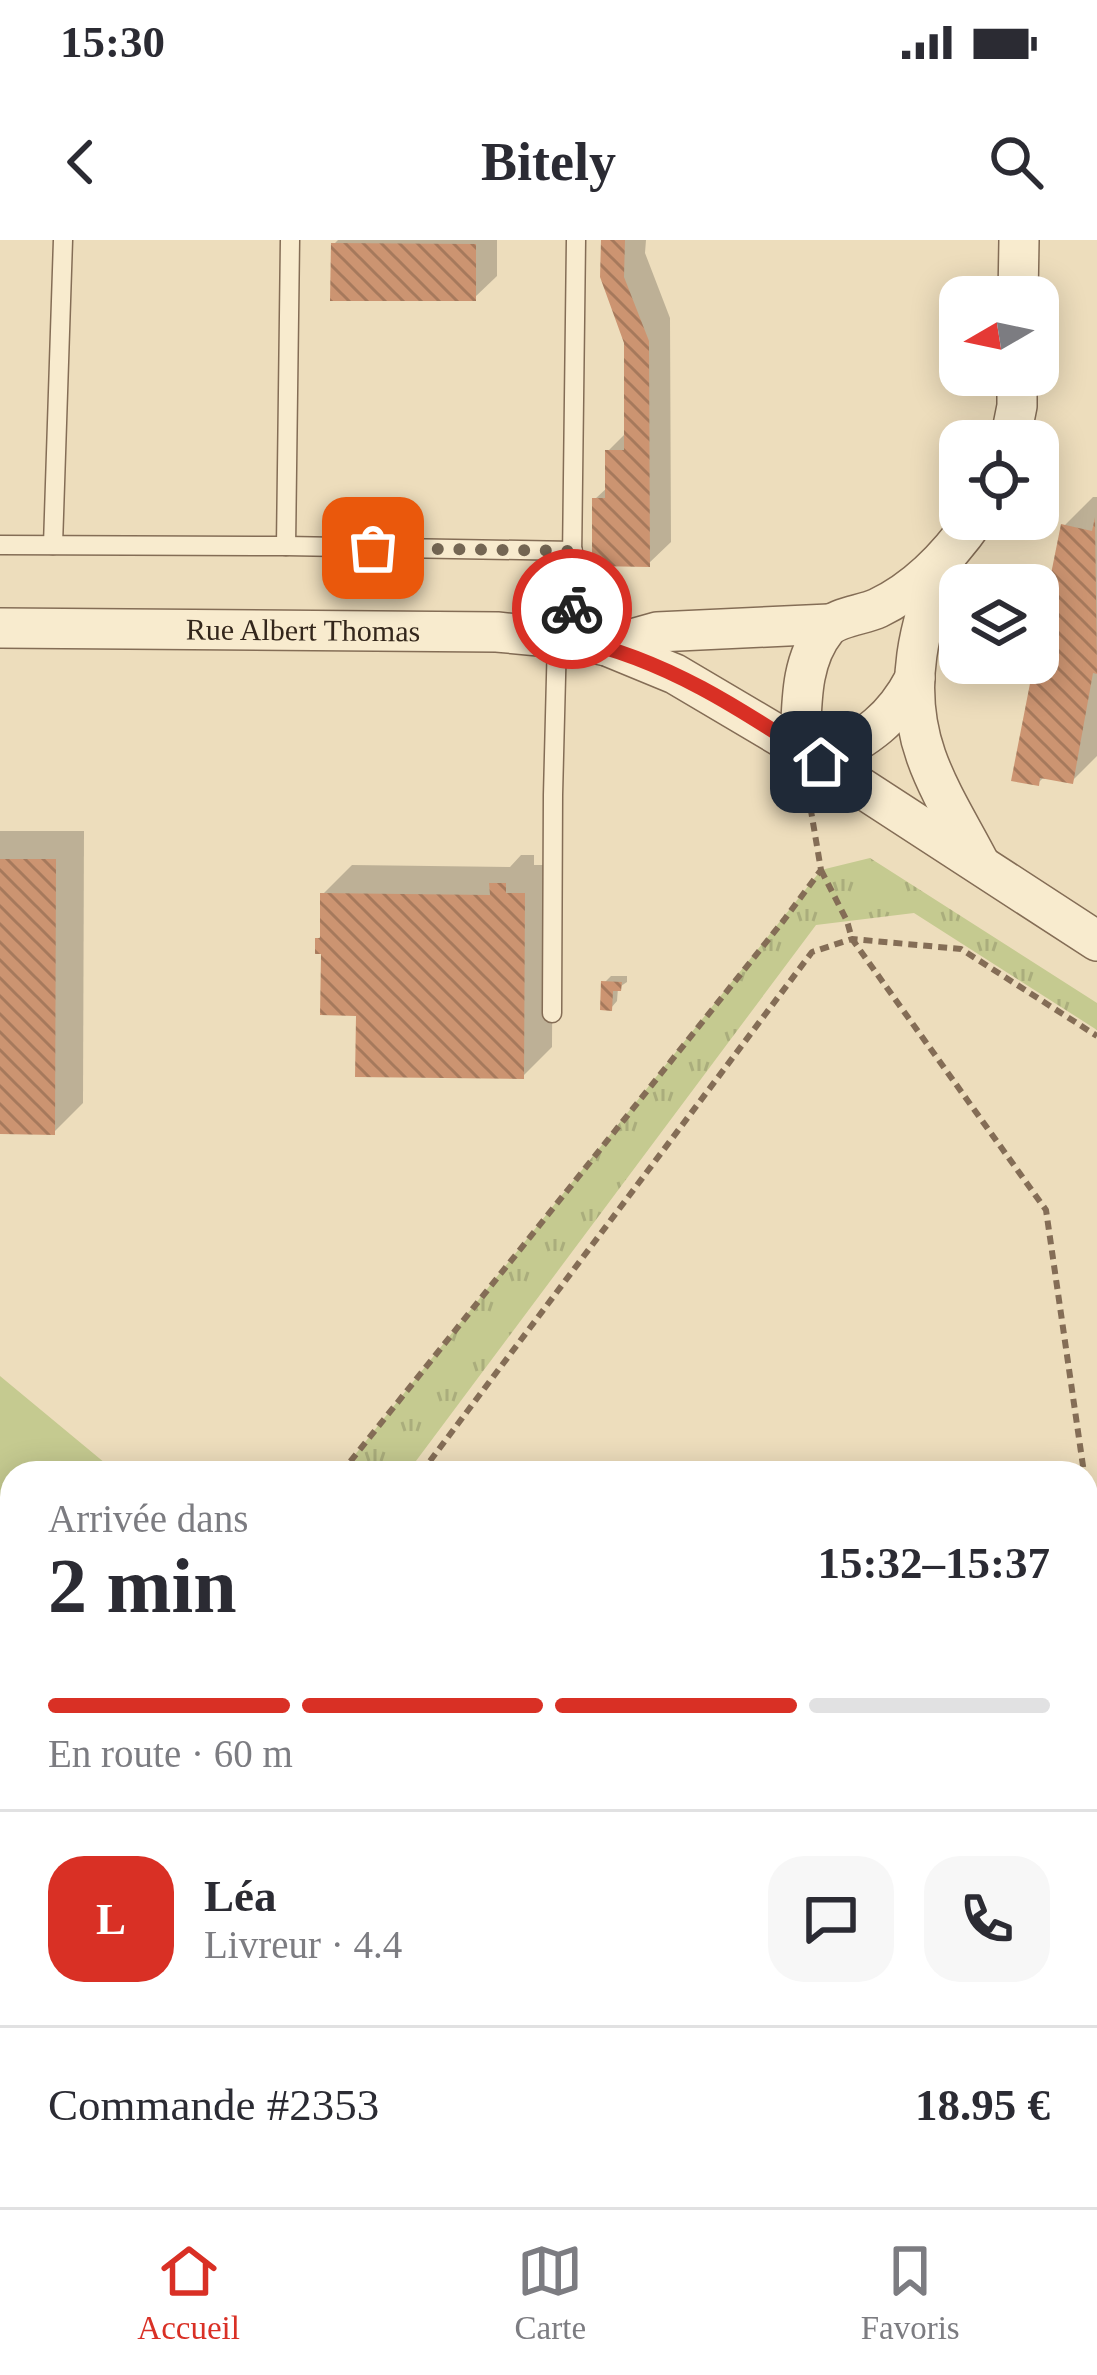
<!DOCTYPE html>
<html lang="fr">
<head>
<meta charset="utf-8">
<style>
	body { margin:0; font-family:Georgia,serif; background:#f7f7f7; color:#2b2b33; height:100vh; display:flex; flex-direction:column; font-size:45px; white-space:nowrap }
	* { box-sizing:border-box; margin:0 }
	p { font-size:39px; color:#7c7c81 }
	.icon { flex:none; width:66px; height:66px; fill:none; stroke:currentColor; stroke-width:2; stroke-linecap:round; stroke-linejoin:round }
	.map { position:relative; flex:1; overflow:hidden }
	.drawer { position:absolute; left:0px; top:1221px; width:1098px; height:747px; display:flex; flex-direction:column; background:#fff; border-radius:36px 36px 0 0; box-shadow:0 6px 30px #0003 }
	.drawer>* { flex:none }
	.needle { width:78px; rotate:261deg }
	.buttons { position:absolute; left:939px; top:36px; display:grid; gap:24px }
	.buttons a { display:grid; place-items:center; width:120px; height:120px; border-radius:24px; background:#fff; box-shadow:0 6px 30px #0003; font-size:60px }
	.pin { position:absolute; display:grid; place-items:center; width:102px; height:102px; color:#fff; margin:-51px; border-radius:24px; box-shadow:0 6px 18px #0006 }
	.courier { position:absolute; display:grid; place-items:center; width:120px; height:120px; margin:-60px; border:9px solid #d93025; border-radius:50%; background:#fff; color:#222; box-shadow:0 3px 15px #0007 }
	.headline em { font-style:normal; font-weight:600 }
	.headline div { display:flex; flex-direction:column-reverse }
	.headline { display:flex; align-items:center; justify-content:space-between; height:204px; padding:0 48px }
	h1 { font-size:78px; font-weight:600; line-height:90px }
	.bar { display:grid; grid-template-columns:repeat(4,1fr); gap:18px 12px; align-content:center; height:144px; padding:0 48px }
	.bar i { height:15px; border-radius:9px; background:#e1e1e2 }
	.bar .selected { background:#d93025 }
	.bar p { grid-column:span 4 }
	.line { display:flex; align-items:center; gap:30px; padding:0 48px; border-top:3px solid #e1e1e2 }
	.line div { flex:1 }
	.round { display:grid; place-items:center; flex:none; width:126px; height:126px; border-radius:36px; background:#f7f7f7 }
	.status { display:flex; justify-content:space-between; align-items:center; height:84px; padding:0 60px; background:#fff; direction:ltr }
	.status svg { height:33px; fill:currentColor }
	header { display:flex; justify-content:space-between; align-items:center; height:156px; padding:0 48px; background:#fff; font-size:54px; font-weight:600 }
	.menu { display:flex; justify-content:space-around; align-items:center; height:168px; border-top:3px solid #e1e1e2; background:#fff; font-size:33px; color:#7c7c81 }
	.menu a { display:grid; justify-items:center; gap:6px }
	.menu .selected { color:#d93025 }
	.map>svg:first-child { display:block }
	.grass { fill:url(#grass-tufts) }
	.pitch { fill:#c5ca90 }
	.shadow { fill:#0003 }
	.building { fill:url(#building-back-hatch) }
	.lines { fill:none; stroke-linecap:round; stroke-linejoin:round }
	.service-casing { stroke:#846d56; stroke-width:21 }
	.minor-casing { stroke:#846d56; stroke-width:42 }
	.path { stroke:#846d56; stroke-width:6; stroke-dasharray:9 6; stroke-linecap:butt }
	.service { stroke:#f8ebce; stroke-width:18 }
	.minor { stroke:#f8ebce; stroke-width:39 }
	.done { stroke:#746653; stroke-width:12; stroke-dasharray:0 21.6 }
	.route { stroke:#d93025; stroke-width:15 }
	.labels { text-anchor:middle; stroke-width:12; stroke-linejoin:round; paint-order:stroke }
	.street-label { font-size:30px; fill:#33261b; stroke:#f5e7cb }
</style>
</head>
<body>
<div class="status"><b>15:30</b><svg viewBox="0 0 49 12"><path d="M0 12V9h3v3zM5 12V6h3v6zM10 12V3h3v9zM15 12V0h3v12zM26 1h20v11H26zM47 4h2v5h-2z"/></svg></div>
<header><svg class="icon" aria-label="back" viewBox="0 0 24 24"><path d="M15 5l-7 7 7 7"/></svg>Bitely<svg class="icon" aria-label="search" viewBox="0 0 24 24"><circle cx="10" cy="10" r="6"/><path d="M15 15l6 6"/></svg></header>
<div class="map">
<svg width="1097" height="1967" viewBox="0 0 1097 1967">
	<defs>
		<pattern id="grass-tufts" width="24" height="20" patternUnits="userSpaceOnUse" patternTransform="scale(3)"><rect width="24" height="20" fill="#c5ca90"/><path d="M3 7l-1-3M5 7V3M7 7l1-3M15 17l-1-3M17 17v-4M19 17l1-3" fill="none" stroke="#aaad7c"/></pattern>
		<pattern id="building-back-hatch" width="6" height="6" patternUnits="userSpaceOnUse" patternTransform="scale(3)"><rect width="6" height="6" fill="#cc9471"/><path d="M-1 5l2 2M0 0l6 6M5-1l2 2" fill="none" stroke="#a6795c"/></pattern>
	</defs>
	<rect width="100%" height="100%" fill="#edddbc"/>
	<polygon class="grass" points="870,618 1097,763 1097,790 914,673 816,685 407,1233 344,1233 342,1231 821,630"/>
	<polygon class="pitch" points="0,1136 117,1233 12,1233 12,1541 0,1555"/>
	<g class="shadow">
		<polygon points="338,0 497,0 497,36 474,58 334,4"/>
		<polygon points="604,0 646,0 645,13 670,78 671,302 648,324 595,259 608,247 608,211 627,192 627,103"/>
		<polygon points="1093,257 1097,257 1097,516 1072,541 1045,536 1038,543 1038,383 1046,375 1064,286"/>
		<polygon points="0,591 84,591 83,863 54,892 0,890"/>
		<polygon points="521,615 534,615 534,625 553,625 552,807 523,836 359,773 318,699 323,694 323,654 352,625 510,627"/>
		<polygon points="611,736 627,736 627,742 618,748 617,761 611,768 604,743"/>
	</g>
	<g class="building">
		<polygon points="601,0 625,0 624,37 649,101 650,327 592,326 592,258 605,258 605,210 624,210 624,103 600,37"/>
		<polygon points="331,3 476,4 476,61 330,61"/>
		<polygon points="1095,277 1097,434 1093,433 1073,544 1040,538 1039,546 1011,541 1034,423 1038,423 1038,384 1041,384 1061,284 1092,291"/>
		<polygon points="0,619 56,619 55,895 0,894"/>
		<polygon points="489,643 506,643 506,653 525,653 524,839 355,837 356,776 320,775 321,714 315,714 315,698 320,698 320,653 490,655"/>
		<polygon points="601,741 622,742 621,751 613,751 612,771 600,770"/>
	</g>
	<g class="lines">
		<defs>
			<g id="service">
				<polyline points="0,305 286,306 573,311"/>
				<polyline points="53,305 63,0"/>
				<polyline points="286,306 290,0"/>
				<polyline points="571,399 576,0"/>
				<polyline points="552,773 553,555 557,398"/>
			</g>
			<g id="minor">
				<polyline points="1018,57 1019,0"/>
				<polyline points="1010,201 1017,166 1017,135"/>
				<path d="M946,318C919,381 902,448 926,516C939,553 962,589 980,624"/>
				<path id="s1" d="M0,388L497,392L571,399L607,406L675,434L800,508L1097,701"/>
				<polyline points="607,406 657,392 829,384"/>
				<path d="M800,508C802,468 799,422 826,389C836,377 863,375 878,368C918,349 950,315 975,279"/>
				<path d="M821,522C865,497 891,484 915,438"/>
			</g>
		</defs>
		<use href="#service" class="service-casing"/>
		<use href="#minor" class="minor-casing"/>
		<g class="path">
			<polyline points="821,630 847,681 852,699 1046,970 1084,1233"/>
			<polyline points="341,1233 784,680 821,630 808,553"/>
			<polyline points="421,1233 812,712 852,699 961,709 1097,796"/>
			<polyline points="1086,1244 1089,1261 1086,1272"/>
			<polyline points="0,1658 12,1643"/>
			<polyline points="0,1960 10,1967"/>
			<polyline points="148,1967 150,1956"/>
			<polyline points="667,1967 674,1956"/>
		</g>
		<use href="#service" class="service"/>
		<use href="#minor" class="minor"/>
	</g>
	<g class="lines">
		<polyline class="done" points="373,308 573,311 572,369"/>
		<path class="route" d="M572,369L571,399C664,418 743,470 821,522"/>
	</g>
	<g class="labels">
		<g class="street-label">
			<text dy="10" stroke="none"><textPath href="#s1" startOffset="303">Rue Albert Thomas</textPath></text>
		</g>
	</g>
</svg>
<div class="buttons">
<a><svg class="needle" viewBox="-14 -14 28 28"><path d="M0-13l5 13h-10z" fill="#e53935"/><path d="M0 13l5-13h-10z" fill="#7c7c81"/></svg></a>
<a><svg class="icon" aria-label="locate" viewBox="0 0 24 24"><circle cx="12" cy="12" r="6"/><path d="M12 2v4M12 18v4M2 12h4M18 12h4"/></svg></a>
<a><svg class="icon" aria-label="layers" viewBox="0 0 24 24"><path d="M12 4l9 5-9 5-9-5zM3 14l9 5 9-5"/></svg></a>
</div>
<div class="pin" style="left:373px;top:308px;background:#ea580c"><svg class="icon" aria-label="bag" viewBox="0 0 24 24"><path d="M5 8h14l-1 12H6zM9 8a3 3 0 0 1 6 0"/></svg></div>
<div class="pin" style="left:821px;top:522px;background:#1f2937"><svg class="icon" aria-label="home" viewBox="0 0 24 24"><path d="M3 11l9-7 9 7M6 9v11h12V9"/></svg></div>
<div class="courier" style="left:572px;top:369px"><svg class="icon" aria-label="bike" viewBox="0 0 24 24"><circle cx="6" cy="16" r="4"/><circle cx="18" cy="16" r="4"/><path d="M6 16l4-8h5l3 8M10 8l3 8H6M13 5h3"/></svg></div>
<section class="drawer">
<div class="headline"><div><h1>2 min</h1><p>Arrivée dans</p></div><em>15:32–15:37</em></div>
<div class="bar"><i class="selected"></i><i class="selected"></i><i class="selected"></i><i></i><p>En route · 60 m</p></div>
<div class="line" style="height:216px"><b class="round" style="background:#d93025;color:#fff">L</b><div><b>Léa</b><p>Livreur · 4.4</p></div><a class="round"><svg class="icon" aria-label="chat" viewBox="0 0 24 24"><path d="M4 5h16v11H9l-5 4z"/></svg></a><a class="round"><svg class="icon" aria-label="phone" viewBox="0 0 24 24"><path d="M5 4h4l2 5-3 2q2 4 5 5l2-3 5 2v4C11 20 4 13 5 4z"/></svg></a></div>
<div class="line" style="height:156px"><div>Commande #2353</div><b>18.95 €</b></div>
</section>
</div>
<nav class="menu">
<a class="selected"><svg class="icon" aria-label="home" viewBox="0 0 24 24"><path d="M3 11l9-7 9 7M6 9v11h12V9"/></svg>Accueil</a>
<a><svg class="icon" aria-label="map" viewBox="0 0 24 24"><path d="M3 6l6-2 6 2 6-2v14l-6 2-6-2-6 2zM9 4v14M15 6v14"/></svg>Carte</a>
<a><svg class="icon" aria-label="saved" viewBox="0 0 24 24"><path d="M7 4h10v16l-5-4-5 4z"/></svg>Favoris</a>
</nav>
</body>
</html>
